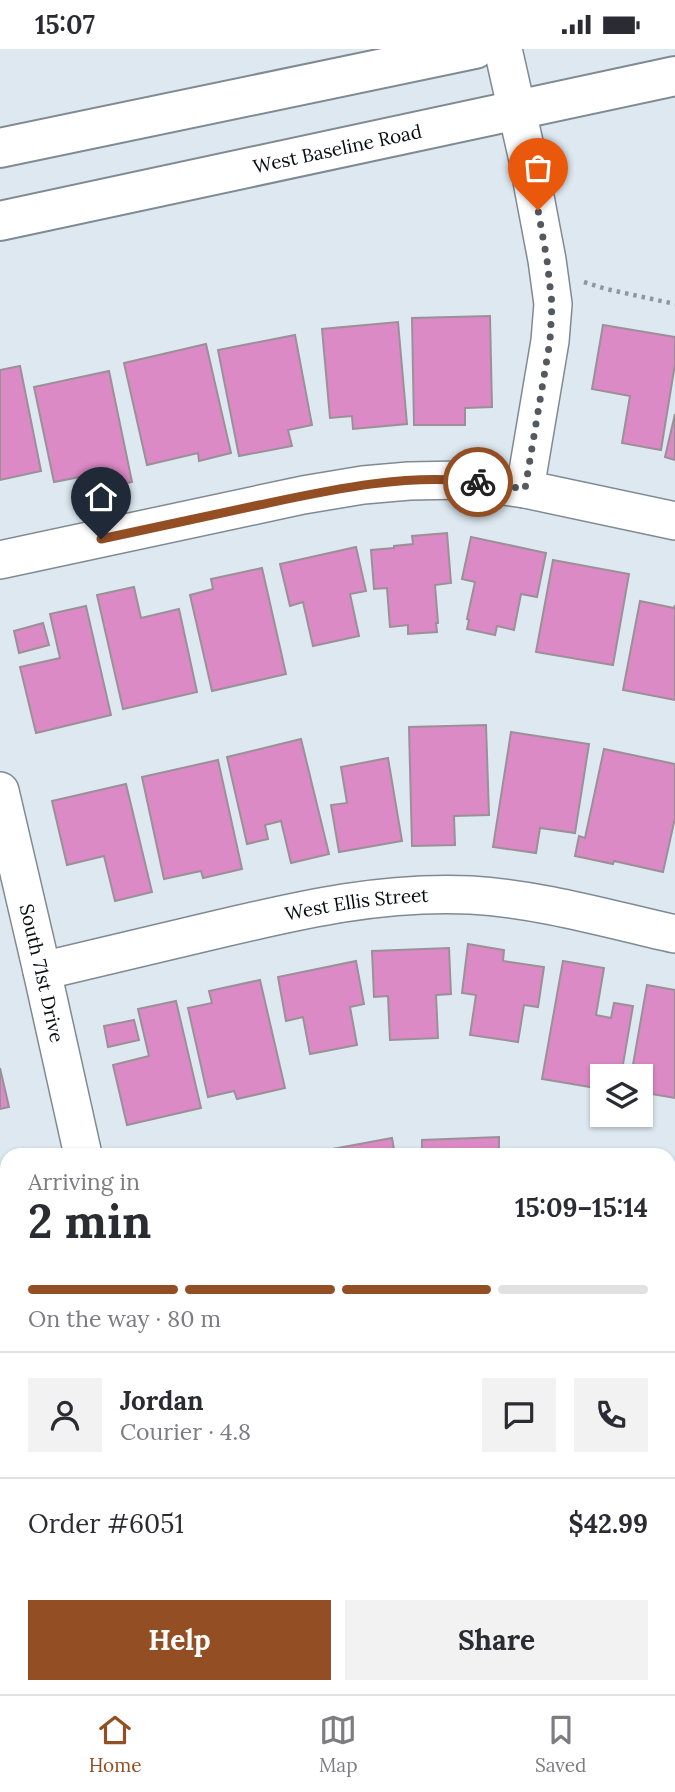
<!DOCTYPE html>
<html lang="en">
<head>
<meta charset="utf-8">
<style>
	body { margin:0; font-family:Lora,serif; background:#f2f2f3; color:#2b2b33; height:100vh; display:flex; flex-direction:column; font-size:26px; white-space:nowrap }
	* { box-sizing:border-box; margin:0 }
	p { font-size:23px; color:#7c7c81 }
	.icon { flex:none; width:38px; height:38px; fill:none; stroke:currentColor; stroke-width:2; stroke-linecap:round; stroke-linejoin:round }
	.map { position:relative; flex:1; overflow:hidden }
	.details { position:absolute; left:0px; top:1099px; width:676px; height:546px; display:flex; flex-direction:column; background:#fff; border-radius:21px 21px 0 0; box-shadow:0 2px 5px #0004 }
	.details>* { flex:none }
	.buttons { position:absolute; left:590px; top:1015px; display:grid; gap:14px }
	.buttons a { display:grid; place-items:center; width:63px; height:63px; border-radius:0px; background:#fff; box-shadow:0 2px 5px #0004; font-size:35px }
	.pin { position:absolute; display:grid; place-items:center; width:60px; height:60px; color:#fff; margin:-72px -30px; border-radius:50% 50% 50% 0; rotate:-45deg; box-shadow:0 0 7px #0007 }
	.pin .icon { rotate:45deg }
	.courier { position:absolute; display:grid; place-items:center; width:70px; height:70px; margin:-35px; border:5px solid #934e24; border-radius:50%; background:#fff; color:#222; box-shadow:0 2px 9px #0007 }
	.overview em { font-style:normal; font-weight:700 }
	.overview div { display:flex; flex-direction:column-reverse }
	.overview { display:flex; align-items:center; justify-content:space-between; height:119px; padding:0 28px }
	h1 { font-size:46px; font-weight:700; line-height:52px }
	.bar { display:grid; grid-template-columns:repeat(4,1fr); gap:10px 7px; align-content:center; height:84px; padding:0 28px }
	.bar i { height:9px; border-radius:5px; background:#e1e1e2 }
	.bar .active { background:#934e24 }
	.bar p { grid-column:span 4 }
	.line { display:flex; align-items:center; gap:18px; padding:0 28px; border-top:2px solid #e1e1e2 }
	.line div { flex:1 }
	.round { display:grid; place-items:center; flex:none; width:74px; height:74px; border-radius:0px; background:#f2f2f3 }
	.action { display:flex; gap:14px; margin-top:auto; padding:14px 28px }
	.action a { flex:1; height:80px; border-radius:0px; background:#934e24; color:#fff; font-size:28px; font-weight:700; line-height:80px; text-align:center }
	.action a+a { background:#f2f2f3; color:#2b2b33 }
	.status { display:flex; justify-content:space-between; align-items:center; height:49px; padding:0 35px; background:#fff; direction:ltr }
	.status svg { height:19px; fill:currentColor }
	.dock { display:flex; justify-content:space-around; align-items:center; height:98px; border-top:2px solid #e1e1e2; background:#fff; font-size:19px; color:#7c7c81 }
	.dock a { display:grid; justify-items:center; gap:4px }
	.dock .active { color:#934e24 }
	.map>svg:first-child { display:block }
	.building { fill:#dc8ac5; stroke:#9b9097; stroke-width:2 }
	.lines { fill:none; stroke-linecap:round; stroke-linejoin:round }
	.minor-casing { stroke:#808a92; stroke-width:40 }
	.secondary-casing { stroke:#808a92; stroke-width:42 }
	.path { stroke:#8f979e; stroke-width:4.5; stroke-dasharray:3.5 5; stroke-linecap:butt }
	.minor { stroke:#fff; stroke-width:37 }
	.secondary { stroke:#fff; stroke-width:38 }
	.done { stroke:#53595e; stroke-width:7; stroke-dasharray:0 12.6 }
	.route { stroke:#934e24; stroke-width:9 }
	.labels { text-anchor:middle; stroke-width:7; stroke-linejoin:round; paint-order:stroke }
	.street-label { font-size:19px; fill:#090c0f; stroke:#dde8f1 }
</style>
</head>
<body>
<div class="status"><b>15:07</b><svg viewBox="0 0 49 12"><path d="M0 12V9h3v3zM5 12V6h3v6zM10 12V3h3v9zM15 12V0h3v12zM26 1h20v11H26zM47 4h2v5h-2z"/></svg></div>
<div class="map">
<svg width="675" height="1645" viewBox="0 0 675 1645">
	<rect width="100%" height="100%" fill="#dde8f1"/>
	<g class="building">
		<polygon points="490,267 492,358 465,359 465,376 414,376 412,269"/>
		<polygon points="398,273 407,375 353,380 352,367 330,369 322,280"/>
		<polygon points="603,276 675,288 675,315 661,401 622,394 630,347 592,340"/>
		<polygon points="295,286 312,376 288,381 292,397 239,407 218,301"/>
		<polygon points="206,295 231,404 199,412 198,404 147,416 124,314"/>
		<polygon points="20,317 41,422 0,431 0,321"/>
		<polygon points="109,322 132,433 84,443 80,428 54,433 34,338"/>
		<polygon points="675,365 675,411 665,408"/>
		<polygon points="447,484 451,534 435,536 438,574 436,574 437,583 408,585 408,576 390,578 387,539 374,540 371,501 394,499 394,497 413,495 412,487"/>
		<polygon points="471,488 546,504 537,548 521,545 514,581 497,577 495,586 467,580 469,571 467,570 475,533 462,530"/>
		<polygon points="356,498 366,542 350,545 359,587 313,597 303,553 290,557 280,515"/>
		<polygon points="553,511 629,525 613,616 536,603"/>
		<polygon points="262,519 286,625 212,642 190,546 213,540 211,530"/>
		<polygon points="134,538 141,569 179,560 197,643 123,660 97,546"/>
		<polygon points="640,552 674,559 675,556 675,651 623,641"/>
		<polygon points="86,557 111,666 36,684 20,618 60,609 50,565"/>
		<polygon points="43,574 49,596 19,604 14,582"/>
		<polygon points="486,676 489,766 454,767 455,796 412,797 409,678"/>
		<polygon points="511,683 589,695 575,784 540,779 536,804 493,798"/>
		<polygon points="301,690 329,805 291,814 281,772 265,776 268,790 247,795 227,708"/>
		<polygon points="604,700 675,715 675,769 663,823 614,812 613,815 575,807 579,787 585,789"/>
		<polygon points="388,709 402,792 339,803 331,756 347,754 341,718"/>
		<polygon points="218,711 242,820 203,829 201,822 164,830 142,728"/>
		<polygon points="126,735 152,843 115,852 104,807 67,816 52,752"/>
		<polygon points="468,895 504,901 503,912 544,918 538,958 524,956 518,993 470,986 476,946 462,944"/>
		<polygon points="449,899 451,945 436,946 438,989 390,991 388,947 374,948 372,902"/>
		<polygon points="356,912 364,955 350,958 357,996 310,1005 303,968 286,972 278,928"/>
		<polygon points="563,912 604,919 596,966 611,969 614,954 633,957 621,1027 602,1027 602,1040 542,1030"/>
		<polygon points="260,931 285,1039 237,1050 234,1042 208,1048 188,959 212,954 209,942"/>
		<polygon points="647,936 675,941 675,1049 640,1043 640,1027 631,1027"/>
		<polygon points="176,952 201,1059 127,1076 113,1016 149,1007 138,960"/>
		<polygon points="134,971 139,991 108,998 104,977"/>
		<polygon points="0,1019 9,1058 0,1060"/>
		<polygon points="499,1088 499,1106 422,1106 422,1091"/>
		<polygon points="392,1089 395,1106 316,1106 316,1103"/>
		<polygon points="525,1101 553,1106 524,1106"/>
		<polygon points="668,1124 675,1125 675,1207 668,1241"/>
		<polygon points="7,1234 7,1321 0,1322 0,1235"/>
		<polygon points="7,1356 7,1435 0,1437 0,1357"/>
		<polygon points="58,1638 146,1638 148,1645 32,1645"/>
		<polygon points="291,1638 376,1638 378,1645 292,1645"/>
		<polygon points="526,1638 615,1638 616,1645 526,1645"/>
	</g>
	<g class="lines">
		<defs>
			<g id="minor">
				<polyline points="503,0 528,111 547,211 553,255 550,292 525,440"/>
				<polyline points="0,511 303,446 363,436 409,432 463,431 525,440 675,472"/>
				<path id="s1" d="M0,742L42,922L83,1106"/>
				<path id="s2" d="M42,922C101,908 160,894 219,880C304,860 382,842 471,846C540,850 608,870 675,885"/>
				<polyline points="0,1163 7,1161"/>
				<polyline points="668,1300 675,1301"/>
				<polyline points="202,1638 203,1645"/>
			</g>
			<g id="secondary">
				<polyline points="0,99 475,0"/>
				<path id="s3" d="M0,172L675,27"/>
			</g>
		</defs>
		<use href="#minor" class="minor-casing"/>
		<use href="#secondary" class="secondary-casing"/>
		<polyline class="path" points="584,233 606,240 675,255"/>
		<use href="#minor" class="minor"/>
		<use href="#secondary" class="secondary"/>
	</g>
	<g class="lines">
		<polyline class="done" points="478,433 525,440 550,292 552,255 547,211 538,161"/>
		<path class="route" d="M101,490C154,479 206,467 259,456C330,441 405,424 478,433"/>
	</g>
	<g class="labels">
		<g class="street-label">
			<text dy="7" stroke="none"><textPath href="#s3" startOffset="345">West Baseline Road</textPath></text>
			<text dy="7" stroke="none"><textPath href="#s2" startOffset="322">West Ellis Street</textPath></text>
			<text dy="7" stroke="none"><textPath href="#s1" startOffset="187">South 71st Drive</textPath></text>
		</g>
	</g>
</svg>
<div class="buttons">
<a><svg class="icon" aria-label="layers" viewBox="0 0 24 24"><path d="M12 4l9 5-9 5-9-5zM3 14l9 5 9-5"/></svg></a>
</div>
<div class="pin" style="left:538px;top:161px;background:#ea580c"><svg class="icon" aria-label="bag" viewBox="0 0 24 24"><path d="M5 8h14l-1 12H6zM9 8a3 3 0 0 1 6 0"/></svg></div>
<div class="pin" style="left:101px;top:490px;background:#1f2937"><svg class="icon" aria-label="home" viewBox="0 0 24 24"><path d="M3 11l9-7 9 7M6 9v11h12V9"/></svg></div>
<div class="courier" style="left:478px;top:433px"><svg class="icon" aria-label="bike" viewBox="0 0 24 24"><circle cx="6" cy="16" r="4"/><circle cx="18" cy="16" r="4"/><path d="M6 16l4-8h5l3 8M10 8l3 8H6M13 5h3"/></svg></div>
<section class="details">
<div class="overview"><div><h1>2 min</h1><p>Arriving in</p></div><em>15:09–15:14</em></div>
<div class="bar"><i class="active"></i><i class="active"></i><i class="active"></i><i></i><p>On the way · 80 m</p></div>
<div class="line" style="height:126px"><a class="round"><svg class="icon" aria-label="person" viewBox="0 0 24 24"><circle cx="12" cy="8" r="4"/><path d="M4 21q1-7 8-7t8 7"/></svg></a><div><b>Jordan</b><p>Courier · 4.8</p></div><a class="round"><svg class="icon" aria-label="chat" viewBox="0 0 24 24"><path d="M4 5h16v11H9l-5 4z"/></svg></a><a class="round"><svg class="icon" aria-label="phone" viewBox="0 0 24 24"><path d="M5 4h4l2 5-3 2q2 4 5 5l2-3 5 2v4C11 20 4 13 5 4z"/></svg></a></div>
<div class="line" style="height:91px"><div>Order #6051</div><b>$42.99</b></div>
<div class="action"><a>Help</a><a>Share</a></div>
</section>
</div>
<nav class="dock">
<a class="active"><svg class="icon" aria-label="home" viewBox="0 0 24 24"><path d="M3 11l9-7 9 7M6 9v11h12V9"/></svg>Home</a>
<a><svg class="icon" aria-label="map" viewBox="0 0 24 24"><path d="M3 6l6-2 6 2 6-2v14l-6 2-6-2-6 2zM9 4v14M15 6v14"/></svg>Map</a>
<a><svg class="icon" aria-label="saved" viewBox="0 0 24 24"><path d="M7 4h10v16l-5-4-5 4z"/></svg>Saved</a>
</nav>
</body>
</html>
